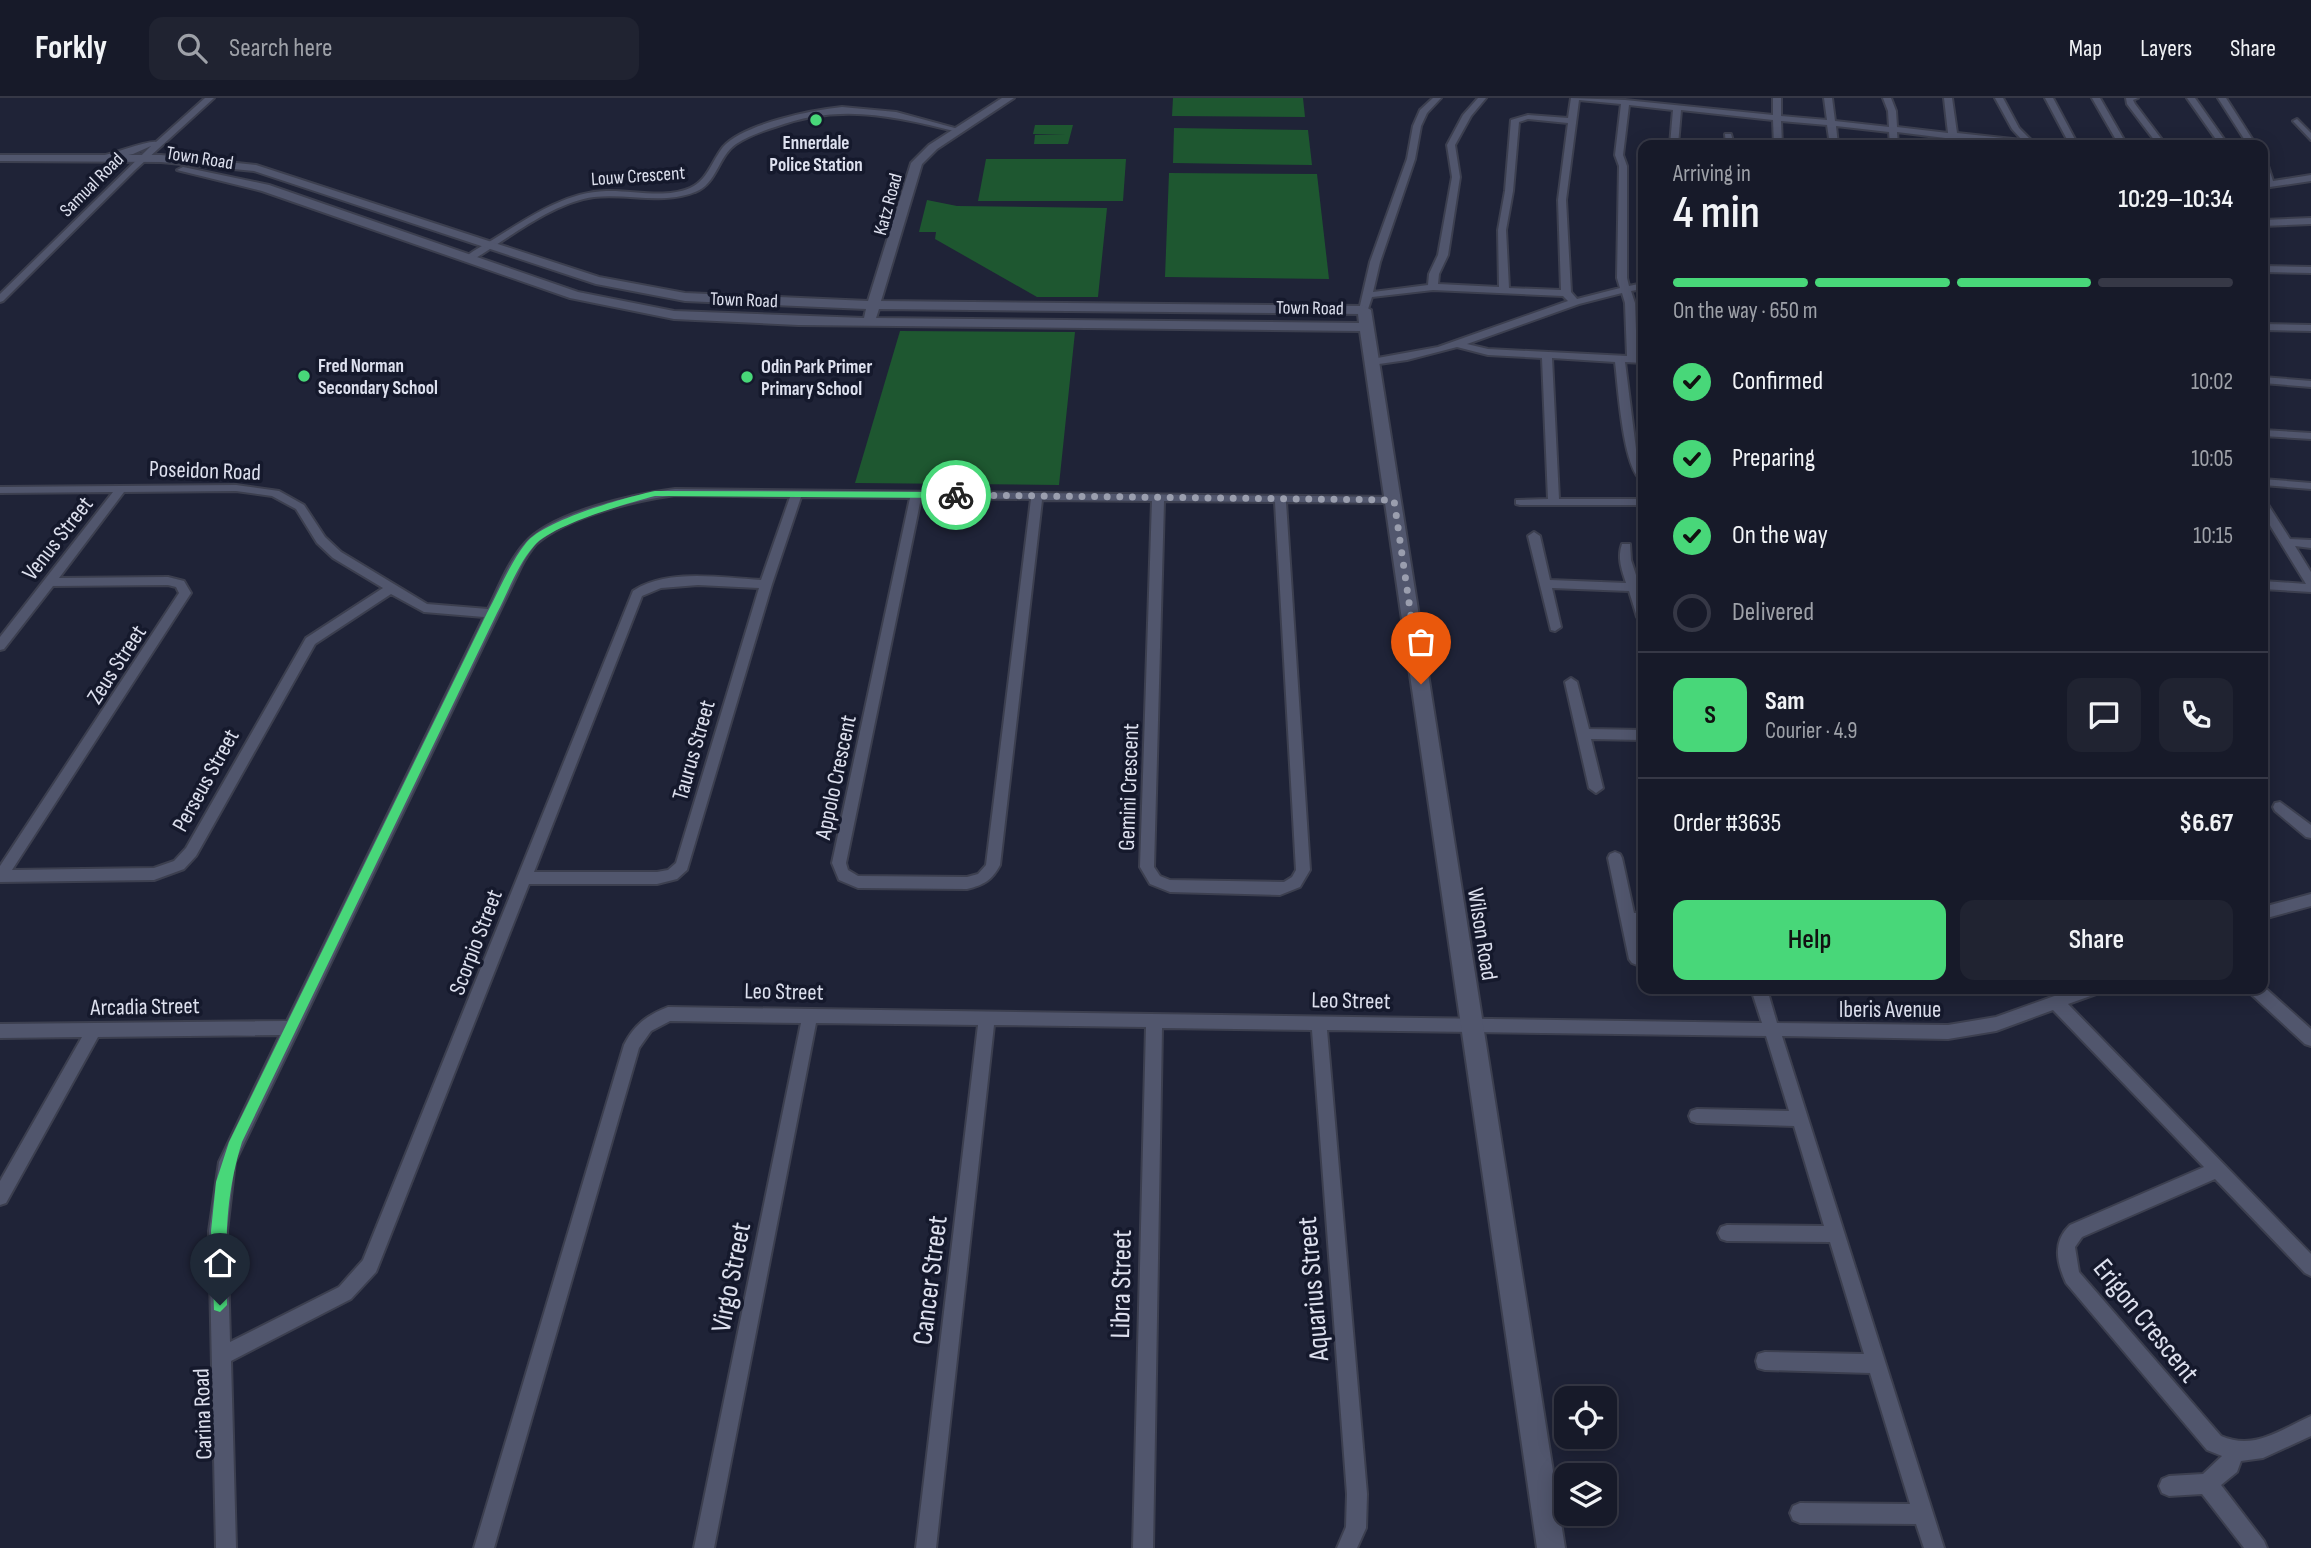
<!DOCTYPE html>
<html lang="en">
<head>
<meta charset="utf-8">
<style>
	body { margin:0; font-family:"Sofia Sans Condensed",sans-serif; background:#202331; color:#f1f3f6; height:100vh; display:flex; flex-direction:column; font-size:26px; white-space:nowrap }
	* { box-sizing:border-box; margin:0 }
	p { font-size:23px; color:#9ea1a8 }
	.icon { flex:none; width:38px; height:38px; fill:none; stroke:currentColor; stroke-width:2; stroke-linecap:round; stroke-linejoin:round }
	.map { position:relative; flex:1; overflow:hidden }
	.side { position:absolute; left:1638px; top:42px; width:630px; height:854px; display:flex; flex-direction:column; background:#171a29; border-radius:14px; box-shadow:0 4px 18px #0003,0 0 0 2px #363846 }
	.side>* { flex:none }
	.buttons { position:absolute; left:1554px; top:1288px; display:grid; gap:14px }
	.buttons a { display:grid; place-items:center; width:63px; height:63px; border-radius:14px; background:#171a29; box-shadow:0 4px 18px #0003,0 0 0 2px #363846; font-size:35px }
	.pin { position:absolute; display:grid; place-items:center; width:60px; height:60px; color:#fff; margin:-72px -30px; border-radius:50% 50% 50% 0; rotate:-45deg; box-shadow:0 0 7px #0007 }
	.pin .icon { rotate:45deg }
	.courier { position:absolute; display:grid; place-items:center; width:70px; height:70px; margin:-35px; border:5px solid #48d779; border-radius:50%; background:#fff; color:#222; box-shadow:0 2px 9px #0007 }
	.head em { font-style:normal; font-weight:600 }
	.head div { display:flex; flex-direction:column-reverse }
	.head { display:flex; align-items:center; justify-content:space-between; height:119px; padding:0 35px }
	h1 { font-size:46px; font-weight:600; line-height:52px }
	.bar { display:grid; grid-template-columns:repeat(4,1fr); gap:10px 7px; align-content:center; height:84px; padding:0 35px }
	.bar i { height:9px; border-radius:5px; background:#363846 }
	.bar .selected { background:#48d779 }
	.bar p { grid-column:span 4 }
	.line { display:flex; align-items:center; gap:18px; padding:0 35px; border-top:2px solid #363846 }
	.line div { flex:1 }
	.round { display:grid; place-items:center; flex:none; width:74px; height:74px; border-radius:14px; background:#202331 }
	ol { padding:0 35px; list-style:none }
	li { display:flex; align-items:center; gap:21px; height:77px }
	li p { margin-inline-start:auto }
	li .icon { padding:7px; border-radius:50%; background:#48d779; color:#111; stroke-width:4 }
	li:last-child { color:#9ea1a8 }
	li i { width:38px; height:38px; border:4px solid #363846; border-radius:50% }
	.cta { display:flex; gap:14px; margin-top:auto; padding:14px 35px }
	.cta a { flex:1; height:80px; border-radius:14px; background:#48d779; color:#111; font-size:28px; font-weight:600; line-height:80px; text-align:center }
	.cta a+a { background:#202331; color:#f1f3f6 }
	header { display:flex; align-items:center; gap:42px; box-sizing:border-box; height:98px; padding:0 35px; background:#171a29; border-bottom:2px solid #363846 }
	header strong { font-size:33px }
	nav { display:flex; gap:38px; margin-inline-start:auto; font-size:24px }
	.search { width:490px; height:63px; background:#202331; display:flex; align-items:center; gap:18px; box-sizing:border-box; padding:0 24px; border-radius:14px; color:#9ea1a8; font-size:26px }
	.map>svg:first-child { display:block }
	.green { fill:#1e5730 }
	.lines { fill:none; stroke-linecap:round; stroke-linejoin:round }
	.minor-casing { stroke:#3c3f4f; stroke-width:4 }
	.tertiary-casing { stroke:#3c3f4f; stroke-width:4 }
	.minor { fill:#51566d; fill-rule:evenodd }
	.tertiary { fill:#51566d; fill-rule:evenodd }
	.route { fill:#48d779 }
	.done { stroke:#9a9eae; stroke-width:7; stroke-dasharray:0 12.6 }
	.poi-dot { fill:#48d779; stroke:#15192c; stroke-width:2.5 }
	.labels { text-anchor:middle; stroke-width:7; stroke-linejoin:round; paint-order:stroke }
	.far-poi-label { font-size:19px; font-weight:bold; fill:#dde0ee; stroke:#15192c; text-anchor:start }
	.far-street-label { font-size:19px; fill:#dde0ee; stroke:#15192c }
	.street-label { font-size:23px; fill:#dde0ee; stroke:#15192c }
	.near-street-label { font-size:28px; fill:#dde0ee; stroke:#15192c }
</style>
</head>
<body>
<header>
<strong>Forkly</strong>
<div class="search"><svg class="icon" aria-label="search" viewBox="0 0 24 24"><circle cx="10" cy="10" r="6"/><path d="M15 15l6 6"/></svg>Search here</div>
<nav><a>Map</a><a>Layers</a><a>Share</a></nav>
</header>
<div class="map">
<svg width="2311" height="1450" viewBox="0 0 2311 1450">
	<rect width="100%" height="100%" fill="#1f2337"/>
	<g class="green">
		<polygon points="1173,0 1303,0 1305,19 1172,18"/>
		<polygon points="1035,27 1073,27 1068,46 1034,46 1035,37 1065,37 1033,36"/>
		<polygon points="1174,30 1308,32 1312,67 1173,65"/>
		<polygon points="986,61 1126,61 1123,103 978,103"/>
		<polygon points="1169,75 1317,76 1329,181 1165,179"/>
		<polygon points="927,102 957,108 1107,110 1098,199 1037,199 935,141 936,134 919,134"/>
		<polygon points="900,233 1075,234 1059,387 855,385"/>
	</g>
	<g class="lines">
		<defs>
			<g id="minor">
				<path d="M205,0H214L135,72L3,203L0,204V196L151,48L133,56L104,62H101V58C112,56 149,42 156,44Z"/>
				<path d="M1433,0H1441L1427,15L1421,28L1415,61L1380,164L1373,194L1428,187L1429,176L1438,157L1452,79L1447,47L1463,17L1478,0H1486L1471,18L1455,47L1460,79L1448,157L1439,176L1438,186L1499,189L1498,132L1505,93L1511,22L1528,17L1568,20L1571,0L1625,2L1773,17V0H1781V18L1827,22L1824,0H1832L1835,23L1889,29L1888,13L1883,0H1891L1896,13L1897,29L1948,35L1944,0H1952L1957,35L2022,42L2012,31L1995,0H2003L2019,30L2032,43L2051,47L1953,41L1897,34L1898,47H1890L1889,34L1836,28L1838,47H1830L1827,27L1781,23L1782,47H1774L1773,22L1681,12L1678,47H1670L1673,12L1629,7L1623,57L1627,68V180L1629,188L1643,185V191L1631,193L1635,205L1637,259H1643V265L1625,264L1636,351L1643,367V383C1623,375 1618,286 1615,264L1552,260L1559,401H1643V407H1520L1516,406V402L1548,401L1542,260L1488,257L1457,249L1407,262L1372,267L1367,264L1372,261L1438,249L1568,203L1563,198L1433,192L1372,199L1367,214L1359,212L1370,164L1407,61L1413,28L1420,12ZM1579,2L1621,6L1615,57L1619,68L1617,180L1620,190L1577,201L1571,194L1566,102ZM1528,21L1568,25L1558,102L1561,192L1509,190L1506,132L1513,93L1519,24ZM1622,195L1625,205L1627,258L1488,251L1467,246L1579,206Z"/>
				<polygon points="2045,0 2053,0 2078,47 2070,47"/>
				<polygon points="2092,0 2100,0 2127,47 2119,47"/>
				<polygon points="2126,0 2138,0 2133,2 2135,6 2166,47 2158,47 2127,6"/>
				<polygon points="2187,0 2195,0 2228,47 2220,47"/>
				<polygon points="2218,0 2226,0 2256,47 2248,47"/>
				<path d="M842,9L896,14L962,32L958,34C893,18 840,5 775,29C762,33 747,39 736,46C718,58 717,86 695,94C663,107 627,95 594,99C553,104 506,142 471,163L463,161C472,153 484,147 494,141C528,120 565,94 606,93C632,92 665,101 690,90C707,83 712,63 723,49C743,26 812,12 842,9Z"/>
				<polygon points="2297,21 2311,35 2311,42 2293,23"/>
				<polygon points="1725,36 1731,36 1734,47 1726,47"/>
				<polygon points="2263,62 2267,65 2273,83 2311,77 2311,83 2263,90 2263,84 2265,84"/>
				<polygon points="2311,120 2311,126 2263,128 2263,122"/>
				<polygon points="2263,168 2311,169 2311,175 2263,174"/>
				<polygon points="2263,226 2311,227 2311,233 2263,232"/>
				<polygon points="2263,279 2311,283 2311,289 2263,285"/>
				<polygon points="2263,332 2311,335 2311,341 2263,338"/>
				<polygon points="2263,381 2311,385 2311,391 2263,387"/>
				<path d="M236,387L279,393L304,407L325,439L341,454L427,506L488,511C499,489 508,464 525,445C552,414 635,396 675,391L1394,399L1400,402L1394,405L1286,404L1310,772L1300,789L1280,797L1170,794L1150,786L1140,769L1152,403L1042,402L1000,767C992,782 984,787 967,791L858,790L839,782L832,765L910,400L801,399L772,486L687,772L677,781L657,786H529L376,1174L351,1201L231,1263L236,1450H216L209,1133L219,1064L280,937L98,939L6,1105L0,1107V1083L82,939L0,940V926L287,923L484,519L424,514L391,496L315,546L196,758L184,771L154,782L0,784V768L179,495L176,489L168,487L53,488L4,551L0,552V539L113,394L0,395V389ZM236,393L272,398L296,411L317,445L333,460L383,490L306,540L186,750L174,763L154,770L12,772L191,495L184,483L168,479L59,480L124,394ZM675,397L790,399L761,482C722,480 668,470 633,493L363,1162L339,1189L230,1244L227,1133L235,1064L521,469C525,461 530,453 536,446C568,418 634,403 675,397ZM921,400L1031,401L986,767L978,776L967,779L858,778L848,772L846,765ZM1164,403L1275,404L1296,772L1292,779L1284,784L1170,782L1160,778L1154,769ZM698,487L759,490L676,765L668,772L657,774H534L642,498L661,490Z"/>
				<polygon points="2263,404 2267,405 2290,441 2311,442 2311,450 2295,448 2311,474 2311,494 2263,491 2263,483 2306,486 2263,416"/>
				<path d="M1534,434L1540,438L1550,482L1626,485C1622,472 1617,460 1622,446H1630L1631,462L1639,486H1643V494H1641L1643,523L1637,519L1629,493L1552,490L1561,529L1555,533L1551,532L1528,438Z"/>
				<polygon points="1571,580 1577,584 1589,631 1643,632 1643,642 1591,641 1603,690 1596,695 1589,690 1565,584"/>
				<polygon points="2280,704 2311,727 2311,740 2306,739 2275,713 2273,709 2275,705"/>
				<polygon points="1615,754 1620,756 1622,760 1634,815 1643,815 1643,827 1637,827 1643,864 1637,867 1632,865 1629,861 1608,760 1610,756"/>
				<polygon points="2311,796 2311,808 2263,821 2263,809"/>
				<polygon points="2263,888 2311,931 2311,948 2305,946 2251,896 2248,891 2263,891"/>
				<path d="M1751,891H1767L1777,925L1948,927L1996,919L2074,891H2099L2096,896L2068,906L2311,1156V1178L2305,1175L2215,1081L2082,1139L2075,1149L2079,1174L2221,1338C2255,1353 2281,1331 2311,1318V1338L2263,1360L2241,1363L2237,1374L2221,1387L2264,1443L2267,1450H2244L2202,1396L2169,1398L2162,1395L2159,1388L2162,1381L2169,1378L2203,1376L2222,1358L2207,1352L2066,1185C2057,1165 2052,1144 2070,1127L2204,1069L2053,912L1996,933L1948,941L1782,938L1944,1450H1924L1916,1426L1800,1425L1793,1422L1790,1415L1793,1408L1800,1405L1910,1406L1870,1275L1765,1272L1758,1270L1756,1263L1758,1256L1765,1254L1864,1256L1830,1144L1727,1143L1721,1141L1718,1135L1721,1129L1727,1127L1824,1128L1794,1028L1697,1025L1691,1023L1689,1018L1691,1013L1697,1011L1789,1013L1766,938L1327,932L1367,1396L1366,1430L1357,1450H1337L1346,1429L1347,1396L1312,932L1162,930L1153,1450H1133L1146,929L994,927L936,1450H916L978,927L816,925L714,1450H694L801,925L670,923L651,933L639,950L494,1450H474L624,947C634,927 647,917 668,909L1762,925Z"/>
			</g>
			<path id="tertiary" d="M1002,0H1014L937,51L922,66L881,203L1364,208L1371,212L1565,1450H1537L1360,233L798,227L674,221L570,200L262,93L177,72L183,69L269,87L578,194L674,213L864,220L866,211L685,203L596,186L254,73L161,64L0,63V57H161L256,67L599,179L685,195L868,203L911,65L929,47ZM879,211L1358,216L1359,225L876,220Z"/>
		</defs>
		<use href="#minor" class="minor-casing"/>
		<use href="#tertiary" class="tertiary-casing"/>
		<use href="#minor" class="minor"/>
		<use href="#tertiary" class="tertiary"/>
	</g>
	<path class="route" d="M655,393L956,394L961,397L956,400L655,398C628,405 551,427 534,448C518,466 508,494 497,515L242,1044C224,1102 226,1147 227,1207L220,1214L214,1212L211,1133L216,1084L229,1044L487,515C499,493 510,465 526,445C544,422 626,399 655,393Z"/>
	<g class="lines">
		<polyline class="done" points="956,397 1394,402 1421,586"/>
	</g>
	<g class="poi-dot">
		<circle cx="816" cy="22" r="7"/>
		<circle cx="304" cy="278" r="7"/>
		<circle cx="747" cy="279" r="7"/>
	</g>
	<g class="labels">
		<g class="far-poi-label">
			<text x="816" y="51" text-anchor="middle">Ennerdale<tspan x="816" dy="22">Police Station</tspan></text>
			<text x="318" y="274">Fred Norman<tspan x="318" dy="22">Secondary School</tspan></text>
			<text x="761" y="275">Odin Park Primer<tspan x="761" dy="22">Primary School</tspan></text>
		</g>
		<g class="far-street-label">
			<text transform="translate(200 59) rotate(9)" y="7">Town Road</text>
			<text transform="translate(638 77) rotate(-4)" y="7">Louw Crescent</text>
			<text transform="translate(91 86) rotate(-45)" y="7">Samual Road</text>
			<text transform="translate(887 106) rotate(-75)" y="7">Katz Road</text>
			<text transform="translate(744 201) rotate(2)" y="7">Town Road</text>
			<text transform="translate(1310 209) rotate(1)" y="7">Town Road</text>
		</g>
		<g class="street-label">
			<text transform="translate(205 372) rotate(2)" y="8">Poseidon Road</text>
			<text transform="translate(57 440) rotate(-52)" y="8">Venus Street</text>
			<text transform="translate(116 566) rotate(-57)" y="8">Zeus Street</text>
			<text transform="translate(693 652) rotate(-74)" y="8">Taurus Street</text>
			<text transform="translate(835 679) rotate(-78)" y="8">Appolo Crescent</text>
			<text transform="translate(205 682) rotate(-61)" y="8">Perseus Street</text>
			<text transform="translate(1128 689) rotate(-88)" y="8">Gemini Crescent</text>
			<text transform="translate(1483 836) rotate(81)" y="8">Wilson Road</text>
			<text transform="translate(475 844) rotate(-69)" y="8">Scorpio Street</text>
			<text transform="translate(784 893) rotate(1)" y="8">Leo Street</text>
			<text transform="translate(1351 902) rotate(1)" y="8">Leo Street</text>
			<text transform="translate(145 908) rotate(-1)" y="8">Arcadia Street</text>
			<text x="1890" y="919">Iberis Avenue</text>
			<text transform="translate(202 1316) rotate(-92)" y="8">Carina Road</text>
		</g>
		<g class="near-street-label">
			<text transform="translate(730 1179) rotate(-79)" y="10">Virgo Street</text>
			<text transform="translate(929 1182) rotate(-83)" y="10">Cancer Street</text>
			<text transform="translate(1120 1186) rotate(-89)" y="10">Libra Street</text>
			<text transform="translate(1312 1191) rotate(-95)" y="10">Aquarius Street</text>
			<text transform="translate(2147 1222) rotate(51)" y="10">Erigon Crescent</text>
		</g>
	</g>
</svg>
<div class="buttons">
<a><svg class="icon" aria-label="locate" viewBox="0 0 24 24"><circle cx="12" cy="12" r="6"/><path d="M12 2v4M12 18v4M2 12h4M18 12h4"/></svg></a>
<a><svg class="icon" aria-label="layers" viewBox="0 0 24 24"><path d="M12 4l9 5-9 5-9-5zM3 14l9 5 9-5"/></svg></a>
</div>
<div class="pin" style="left:1421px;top:586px;background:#ea580c"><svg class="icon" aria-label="bag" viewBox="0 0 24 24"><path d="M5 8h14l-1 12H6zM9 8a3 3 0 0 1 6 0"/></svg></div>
<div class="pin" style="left:220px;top:1207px;background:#1f2937"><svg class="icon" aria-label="home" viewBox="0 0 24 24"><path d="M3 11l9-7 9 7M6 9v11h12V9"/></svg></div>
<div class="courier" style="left:956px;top:397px"><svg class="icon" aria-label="bike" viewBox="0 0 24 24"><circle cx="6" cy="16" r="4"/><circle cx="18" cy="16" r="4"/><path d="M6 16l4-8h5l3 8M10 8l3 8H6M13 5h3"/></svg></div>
<section class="side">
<div class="head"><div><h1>4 min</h1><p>Arriving in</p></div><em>10:29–10:34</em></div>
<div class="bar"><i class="selected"></i><i class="selected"></i><i class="selected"></i><i></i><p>On the way · 650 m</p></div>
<ol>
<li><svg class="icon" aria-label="check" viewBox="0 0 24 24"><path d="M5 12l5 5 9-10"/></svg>Confirmed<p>10:02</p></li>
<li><svg class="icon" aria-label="check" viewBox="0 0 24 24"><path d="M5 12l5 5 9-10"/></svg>Preparing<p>10:05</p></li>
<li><svg class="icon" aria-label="check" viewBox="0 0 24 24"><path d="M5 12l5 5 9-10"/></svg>On the way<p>10:15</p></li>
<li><i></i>Delivered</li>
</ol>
<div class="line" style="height:126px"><b class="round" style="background:#48d779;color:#111">S</b><div><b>Sam</b><p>Courier · 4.9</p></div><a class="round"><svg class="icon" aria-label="chat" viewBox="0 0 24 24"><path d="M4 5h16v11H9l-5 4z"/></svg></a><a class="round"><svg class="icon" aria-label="phone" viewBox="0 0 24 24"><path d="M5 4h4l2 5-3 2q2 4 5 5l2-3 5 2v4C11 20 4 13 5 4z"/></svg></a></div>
<div class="line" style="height:91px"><div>Order #3635</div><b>$6.67</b></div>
<div class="cta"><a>Help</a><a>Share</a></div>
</section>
</div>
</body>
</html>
